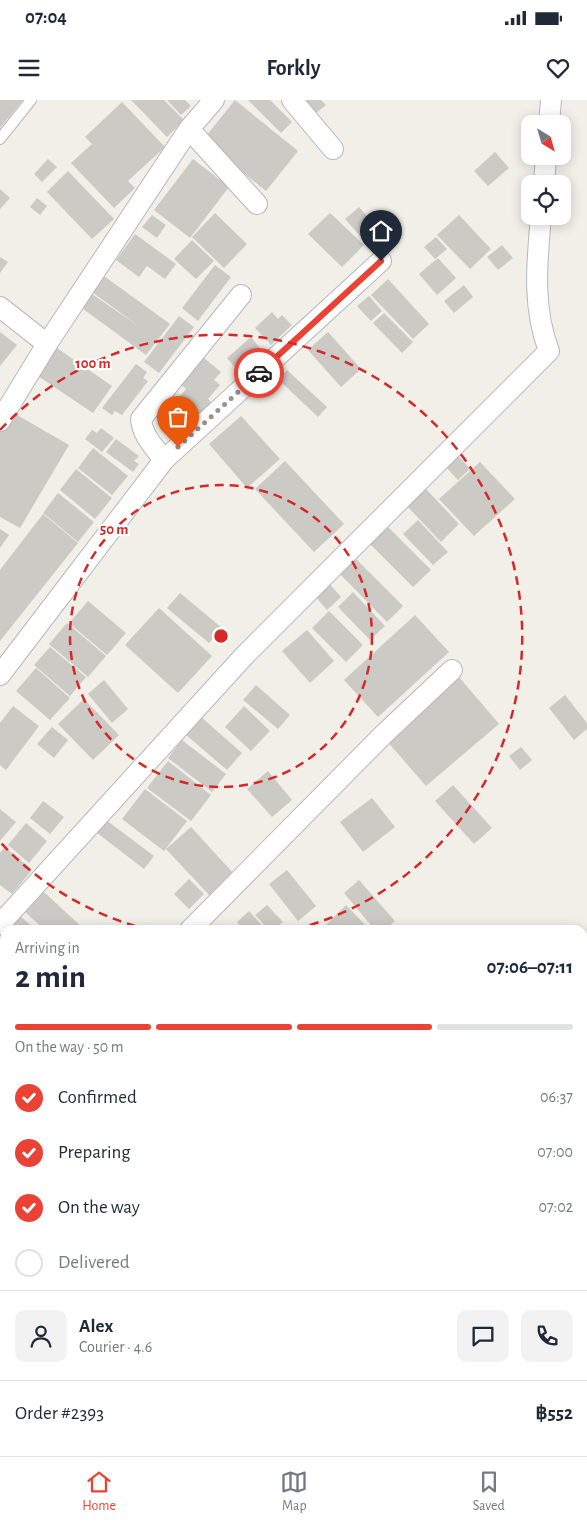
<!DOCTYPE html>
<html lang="en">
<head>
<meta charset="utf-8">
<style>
	body { margin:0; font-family:"Alegreya Sans",sans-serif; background:#f2f2f3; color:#1f2937; height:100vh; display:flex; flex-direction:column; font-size:19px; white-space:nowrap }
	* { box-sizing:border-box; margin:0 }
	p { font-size:16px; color:#747a83 }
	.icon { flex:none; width:28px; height:28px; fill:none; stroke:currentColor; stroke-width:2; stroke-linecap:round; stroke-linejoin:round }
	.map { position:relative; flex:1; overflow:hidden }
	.side { position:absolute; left:0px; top:825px; width:588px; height:531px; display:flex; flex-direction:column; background:#fff; border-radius:15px 15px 0 0; box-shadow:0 2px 12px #0003 }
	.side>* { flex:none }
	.needle { width:32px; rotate:143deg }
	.buttons { position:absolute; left:521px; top:15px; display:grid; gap:10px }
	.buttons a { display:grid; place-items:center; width:50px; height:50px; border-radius:10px; background:#fff; box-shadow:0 2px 12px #0003; font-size:25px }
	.pin { position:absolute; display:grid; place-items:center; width:42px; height:42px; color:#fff; margin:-51px -21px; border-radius:50% 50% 50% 0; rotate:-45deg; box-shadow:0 0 5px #0007 }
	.pin .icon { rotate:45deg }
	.courier { position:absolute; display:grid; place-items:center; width:50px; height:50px; margin:-25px; border:4px solid #ea4335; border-radius:50%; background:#fff; color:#222; box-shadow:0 1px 6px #0007 }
	.headline em { font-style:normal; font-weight:700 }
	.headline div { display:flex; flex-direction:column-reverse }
	.headline { display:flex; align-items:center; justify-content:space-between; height:85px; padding:0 15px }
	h1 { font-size:32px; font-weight:700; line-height:38px }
	.bar { display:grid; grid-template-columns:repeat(4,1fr); gap:8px 5px; align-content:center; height:60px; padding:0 15px }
	.bar i { height:6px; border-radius:4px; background:#e0e1e3 }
	.bar .current { background:#ea4335 }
	.bar p { grid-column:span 4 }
	.line { display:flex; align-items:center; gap:12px; padding:0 15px; border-top:1px solid #e0e1e3 }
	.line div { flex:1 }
	.round { display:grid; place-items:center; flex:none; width:52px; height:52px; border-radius:10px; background:#f2f2f3 }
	ol { padding:0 15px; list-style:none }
	li { display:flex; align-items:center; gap:15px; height:55px }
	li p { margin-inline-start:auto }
	li .icon { padding:5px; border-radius:50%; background:#ea4335; color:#fff; stroke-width:4 }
	li:last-child { color:#747a83 }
	li i { width:28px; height:28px; border:2px solid #e0e1e3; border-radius:50% }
	.status { display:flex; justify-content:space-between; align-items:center; height:35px; padding:0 25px; background:#fff; direction:ltr }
	.status svg { height:14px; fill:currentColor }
	header { display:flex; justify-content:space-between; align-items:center; height:65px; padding:0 15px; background:#fff; font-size:22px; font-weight:700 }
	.dock { display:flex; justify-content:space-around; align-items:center; height:70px; border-top:1px solid #e0e1e3; background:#fff; font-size:14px; color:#747a83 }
	.dock a { display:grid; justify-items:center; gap:2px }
	.dock .current { color:#ea4335 }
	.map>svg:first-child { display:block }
	.building { fill:#cccac5 }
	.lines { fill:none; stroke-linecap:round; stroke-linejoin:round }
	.lane-casing { stroke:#b5b8bc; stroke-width:12 }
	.street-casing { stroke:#b5b8bc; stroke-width:22 }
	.lane { stroke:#fff; stroke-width:10 }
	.street { stroke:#fff; stroke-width:20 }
	.done { stroke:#929495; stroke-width:5; stroke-dasharray:0 9 }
	.route { stroke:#ea4335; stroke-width:6 }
	.ring { fill:none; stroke:#d62828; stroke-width:2.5; stroke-dasharray:9 6 }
	.centre { fill:#d62828; stroke:#fff; stroke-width:2.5 }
	.ring-label { font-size:15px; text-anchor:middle; font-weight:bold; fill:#d62828; stroke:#fff; stroke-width:4.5; stroke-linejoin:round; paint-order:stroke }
</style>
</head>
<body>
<div class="status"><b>07:04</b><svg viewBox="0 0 49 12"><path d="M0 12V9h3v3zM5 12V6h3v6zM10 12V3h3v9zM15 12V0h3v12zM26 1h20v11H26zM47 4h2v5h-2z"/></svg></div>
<header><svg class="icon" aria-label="menu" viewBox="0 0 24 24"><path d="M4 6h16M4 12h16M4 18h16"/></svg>Forkly<svg class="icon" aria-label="heart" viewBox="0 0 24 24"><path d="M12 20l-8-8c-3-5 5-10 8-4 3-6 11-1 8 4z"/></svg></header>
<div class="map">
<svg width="587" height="1356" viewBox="0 0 587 1356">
	<rect width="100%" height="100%" fill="#f1efe8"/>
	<g class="building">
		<polygon points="0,0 23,0 0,28"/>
		<polygon points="131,0 164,0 184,20 167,37"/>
		<polygon points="167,0 185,0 191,6 181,15"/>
		<polygon points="235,0 298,51 266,91 203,40"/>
		<polygon points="248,0 270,0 292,22 281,33"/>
		<polygon points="306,0 321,0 326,5 316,13"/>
		<polygon points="122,2 165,47 128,81 135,88 114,108 71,63 92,44 85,37"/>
		<polygon points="495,52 509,68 488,86 474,71"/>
		<polygon points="48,59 57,67 42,82 34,74"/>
		<polygon points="193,59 229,87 190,138 154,110"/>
		<polygon points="68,71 114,119 92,139 47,92"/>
		<polygon points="0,89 10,98 0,109"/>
		<polygon points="37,98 47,106 40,115 30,107"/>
		<polygon points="359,107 383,135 370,147 345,119"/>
		<polygon points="215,113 247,144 224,168 192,137"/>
		<polygon points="330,113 364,145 342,167 308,134"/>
		<polygon points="152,115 166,125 157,138 142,127"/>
		<polygon points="459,115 491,149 470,169 437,135"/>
		<polygon points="135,134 176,164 165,179 147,166 139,177 116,160"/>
		<polygon points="436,137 447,149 435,159 424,147"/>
		<polygon points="192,140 214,161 196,179 174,159"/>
		<polygon points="502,145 513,158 498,170 487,157"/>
		<polygon points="0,157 8,162 0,173"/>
		<polygon points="438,158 456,178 437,195 419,174"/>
		<polygon points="215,165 231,177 198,221 182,208"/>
		<polygon points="104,176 170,224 146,255 79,206 89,192 140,227 92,192"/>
		<polygon points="388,179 429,224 413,239 371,195"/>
		<polygon points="464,185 473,197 454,213 444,201"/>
		<polygon points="369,196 382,211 371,221 357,206"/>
		<polygon points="272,212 278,219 282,215 292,225 271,245 255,228"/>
		<polygon points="384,213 413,242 402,253 373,223"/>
		<polygon points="179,216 194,227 159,273 144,262"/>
		<polygon points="0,232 17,245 0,266"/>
		<polygon points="328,232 361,269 341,287 308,250"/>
		<polygon points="251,237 265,254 241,275 227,258"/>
		<polygon points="54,246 112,286 93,313 35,274"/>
		<polygon points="199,254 221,272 214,280 220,285 208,299 211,302 183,337 161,319 186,289 177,281"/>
		<polygon points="136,264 147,272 143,278 148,281 122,315 115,311 112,315 102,308"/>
		<polygon points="287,270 327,307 318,317 279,280"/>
		<polygon points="12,312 69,345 20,428 0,417 0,332"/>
		<polygon points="241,316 280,359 247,388 209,344"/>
		<polygon points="101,328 114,338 102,352 85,339 92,330 97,333"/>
		<polygon points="116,339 139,356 134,361 139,364 133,372 106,352"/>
		<polygon points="93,348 128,376 112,395 78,368"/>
		<polygon points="455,352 470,369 458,380 443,364"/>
		<polygon points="285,361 344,424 314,452 255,389"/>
		<polygon points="480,362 515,399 474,436 439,399"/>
		<polygon points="76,369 112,398 95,419 60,390"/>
		<polygon points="426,389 459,424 441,442 407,406"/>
		<polygon points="58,393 94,422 78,442 43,413"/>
		<polygon points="43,414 78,443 0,541 0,470"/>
		<polygon points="418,420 448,452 433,465 403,434"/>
		<polygon points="388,427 431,470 413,487 370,444"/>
		<polygon points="0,429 9,435 0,448"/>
		<polygon points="353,456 403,506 387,522 337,471"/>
		<polygon points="328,482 341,497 327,510 314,495"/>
		<polygon points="353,492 385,526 370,540 338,507"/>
		<polygon points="180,493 222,528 209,543 167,508"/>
		<polygon points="88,501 126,533 107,555 69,523"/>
		<polygon points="159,508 212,556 178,593 125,545"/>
		<polygon points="329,511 363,545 346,562 312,528"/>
		<polygon points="415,515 449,552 378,617 344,580"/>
		<polygon points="67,523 106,556 88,577 49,544"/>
		<polygon points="307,530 334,561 310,583 282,551"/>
		<polygon points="50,547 86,577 70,596 34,565"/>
		<polygon points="36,568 70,598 50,620 16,591"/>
		<polygon points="459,577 499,624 426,686 386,640"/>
		<polygon points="104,580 128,609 112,623 88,594"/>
		<polygon points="256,585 290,615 278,629 243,600"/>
		<polygon points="565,595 587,623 587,629 574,640 549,608"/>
		<polygon points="84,599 119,635 93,660 58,624"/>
		<polygon points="13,606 39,626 6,670 0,665 0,623"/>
		<polygon points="244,606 270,631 251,651 225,627"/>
		<polygon points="200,616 242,653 227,670 185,634"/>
		<polygon points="52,627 68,640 54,658 37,644"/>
		<polygon points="182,640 226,674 212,692 168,658"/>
		<polygon points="521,647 532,660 520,670 509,656"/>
		<polygon points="168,661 211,695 191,721 147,688"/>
		<polygon points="268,671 292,700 272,717 247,689"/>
		<polygon points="453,685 492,728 474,744 435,701"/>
		<polygon points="145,689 187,721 164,751 122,719"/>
		<polygon points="372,698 395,727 363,752 340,722"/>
		<polygon points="43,701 64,717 50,734 30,718"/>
		<polygon points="0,709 16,722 0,741"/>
		<polygon points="102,717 154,756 144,769 92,729"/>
		<polygon points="26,723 47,741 29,763 8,745"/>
		<polygon points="191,727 234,774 210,796 166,749"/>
		<polygon points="5,747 32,770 12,794 0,785 0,753"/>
		<polygon points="287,770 316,806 298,821 269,784"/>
		<polygon points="189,779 204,794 189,809 174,794"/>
		<polygon points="359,780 395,821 385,830 375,830 344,793"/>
		<polygon points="44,792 85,830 45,830 25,812"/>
		<polygon points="267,805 283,822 274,830 269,830 255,815"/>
		<polygon points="346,805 370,830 332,830 326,825"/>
		<polygon points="249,811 266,830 243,830 237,822"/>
		<polygon points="18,814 36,830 5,830 5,877 0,873 0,833"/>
		<polygon points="582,853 587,857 587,873 582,878"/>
		<polygon points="5,935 5,973 0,969 0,940"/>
		<polygon points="0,972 5,977 5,1024 0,1019"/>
		<polygon points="582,1012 587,1017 587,1028 582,1031"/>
		<polygon points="587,1078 587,1103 582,1107 582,1082"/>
		<polygon points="0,1150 5,1153 5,1163 0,1170"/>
		<polygon points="5,1180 5,1205 0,1202 0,1188"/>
		<polygon points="5,1300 5,1335 0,1331 0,1307"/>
		<polygon points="43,1351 80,1351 77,1356 43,1356 41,1355"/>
		<polygon points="102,1351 134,1351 141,1356 99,1356"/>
		<polygon points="305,1351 326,1351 323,1356 301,1356"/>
		<polygon points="457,1351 476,1351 481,1356 456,1356 454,1354"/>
	</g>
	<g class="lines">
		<defs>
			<polyline id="lane" points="0,39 31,0"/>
			<g id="street">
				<polyline points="292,0 333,49"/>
				<polyline points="549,24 551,0"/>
				<polyline points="189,29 257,104"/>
				<polyline points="544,84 546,56"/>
				<polyline points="0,207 47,244"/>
				<polyline points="0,321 47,244 189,29 214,0"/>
				<path d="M164,360C154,347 142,335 141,319L241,195"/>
				<polyline points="0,575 164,360 381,161"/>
				<path d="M0,824L245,555L549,251C532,207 537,162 541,116"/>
				<polyline points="190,830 384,634 452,570"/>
				<polyline points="0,884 5,887"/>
				<polyline points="582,932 587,935"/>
				<polyline points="0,1227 5,1230"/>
				<polyline points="188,1351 194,1356"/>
				<polyline points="413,1351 417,1356"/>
				<polyline points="497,1351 501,1356"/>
			</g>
		</defs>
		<use href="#lane" class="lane-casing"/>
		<use href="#street" class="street-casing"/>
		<use href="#lane" class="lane"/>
		<use href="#street" class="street"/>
	</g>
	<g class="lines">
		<polyline class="done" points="178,347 259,273"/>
		<polyline class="route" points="259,273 381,161"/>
	</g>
	<g class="ring">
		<circle cx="221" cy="536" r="151"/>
		<path d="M150 830A302 302 0 0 1 0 742M0 330A302 302 0 1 1 292 830"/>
	</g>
	<circle cx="221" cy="536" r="8" class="centre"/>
	<g class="ring-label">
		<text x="93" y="268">100 m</text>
		<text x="114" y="434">50 m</text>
	</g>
</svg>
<div class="buttons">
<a><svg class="needle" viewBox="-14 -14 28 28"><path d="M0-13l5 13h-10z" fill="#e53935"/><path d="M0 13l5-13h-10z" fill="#747a83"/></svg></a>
<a><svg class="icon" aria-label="locate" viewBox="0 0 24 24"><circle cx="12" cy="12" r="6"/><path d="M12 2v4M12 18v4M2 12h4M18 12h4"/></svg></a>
</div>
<div class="pin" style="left:178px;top:347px;background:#ea580c"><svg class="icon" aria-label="bag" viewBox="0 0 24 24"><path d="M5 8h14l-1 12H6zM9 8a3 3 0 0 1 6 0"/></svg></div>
<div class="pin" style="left:381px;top:161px;background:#1f2937"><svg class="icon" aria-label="home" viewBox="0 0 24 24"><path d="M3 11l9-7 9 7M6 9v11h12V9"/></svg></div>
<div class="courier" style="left:259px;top:273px"><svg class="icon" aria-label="car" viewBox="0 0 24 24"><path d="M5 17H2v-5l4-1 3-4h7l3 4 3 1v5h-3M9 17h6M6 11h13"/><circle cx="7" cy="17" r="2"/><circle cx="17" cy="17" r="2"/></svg></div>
<section class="side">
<div class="headline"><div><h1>2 min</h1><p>Arriving in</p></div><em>07:06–07:11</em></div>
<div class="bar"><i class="current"></i><i class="current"></i><i class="current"></i><i></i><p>On the way · 50 m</p></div>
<ol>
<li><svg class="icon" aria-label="check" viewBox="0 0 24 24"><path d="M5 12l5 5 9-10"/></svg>Confirmed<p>06:37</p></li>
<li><svg class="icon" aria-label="check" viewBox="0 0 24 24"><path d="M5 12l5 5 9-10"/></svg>Preparing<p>07:00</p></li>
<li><svg class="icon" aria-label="check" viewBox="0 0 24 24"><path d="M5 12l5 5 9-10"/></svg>On the way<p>07:02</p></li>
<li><i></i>Delivered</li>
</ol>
<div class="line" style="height:90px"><a class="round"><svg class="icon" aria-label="person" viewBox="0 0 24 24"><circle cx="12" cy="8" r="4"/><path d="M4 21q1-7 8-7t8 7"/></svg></a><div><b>Alex</b><p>Courier · 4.6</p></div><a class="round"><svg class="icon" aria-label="chat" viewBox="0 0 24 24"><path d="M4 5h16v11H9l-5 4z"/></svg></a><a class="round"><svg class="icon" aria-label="phone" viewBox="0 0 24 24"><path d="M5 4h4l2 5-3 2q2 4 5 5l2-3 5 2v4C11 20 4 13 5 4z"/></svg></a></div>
<div class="line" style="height:65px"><div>Order #2393</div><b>฿552</b></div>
</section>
</div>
<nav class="dock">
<a class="current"><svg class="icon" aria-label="home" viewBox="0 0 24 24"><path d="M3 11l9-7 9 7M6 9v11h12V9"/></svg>Home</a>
<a><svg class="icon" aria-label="map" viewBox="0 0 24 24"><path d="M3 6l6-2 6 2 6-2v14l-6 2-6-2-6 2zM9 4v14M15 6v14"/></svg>Map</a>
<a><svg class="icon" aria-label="saved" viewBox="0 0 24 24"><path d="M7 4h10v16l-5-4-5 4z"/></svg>Saved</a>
</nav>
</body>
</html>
